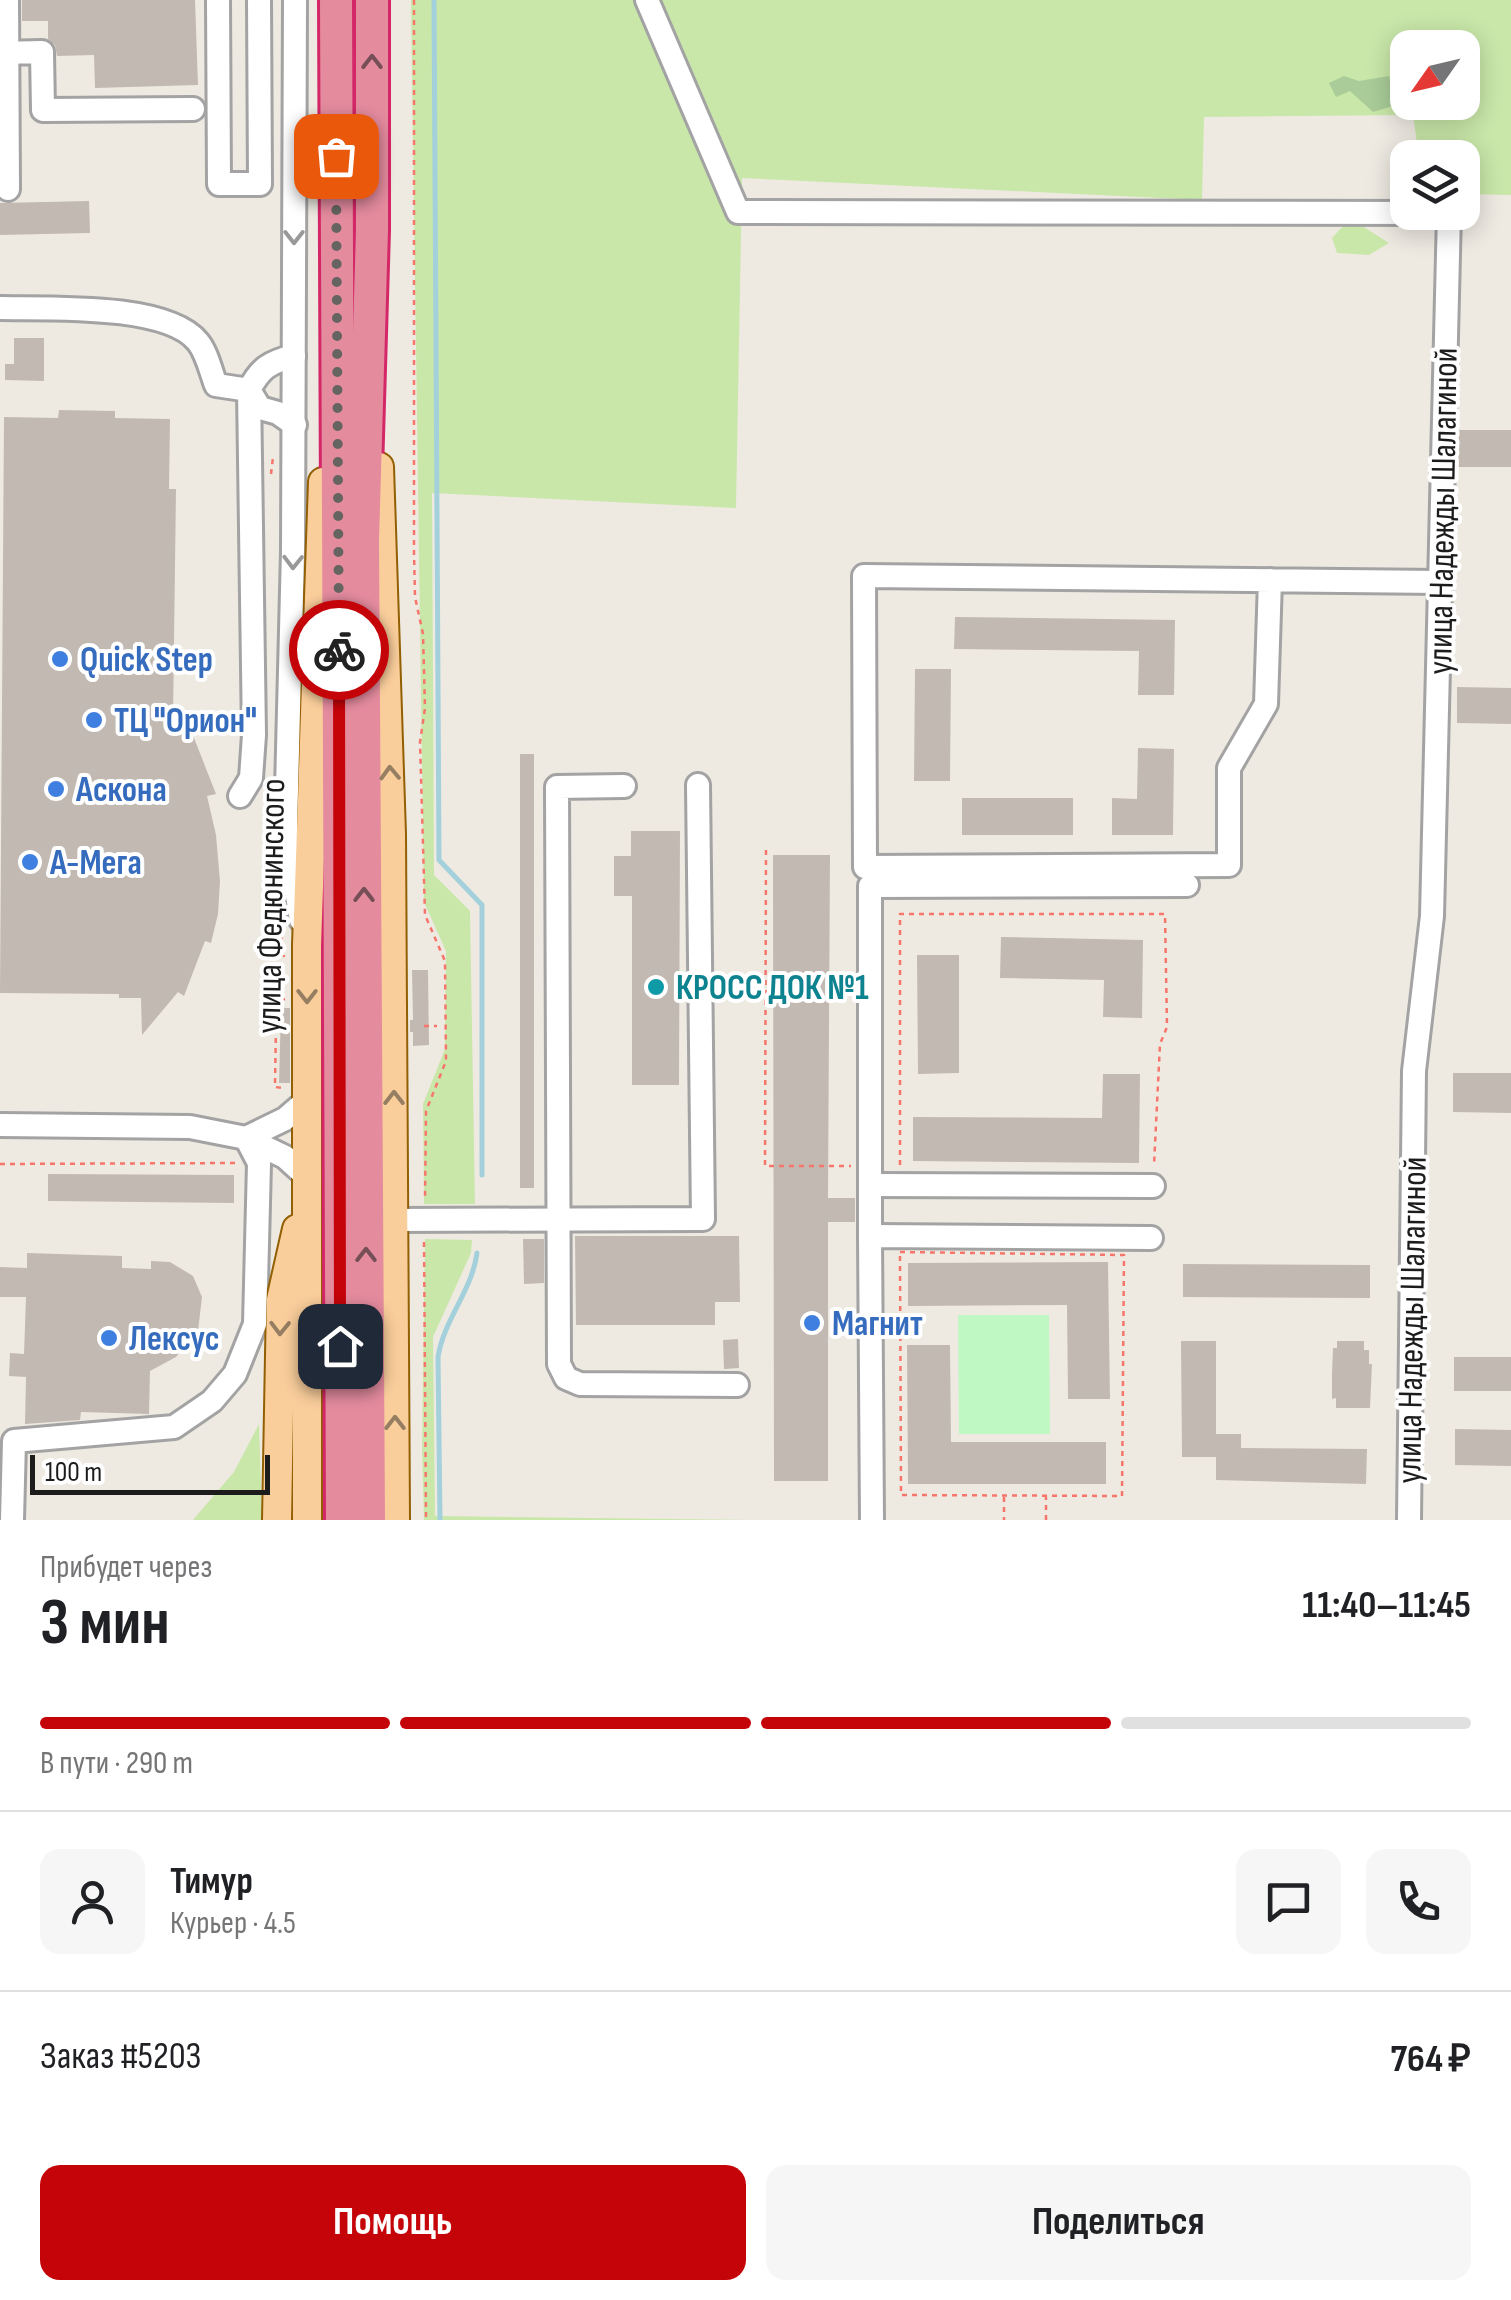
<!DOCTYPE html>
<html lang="ru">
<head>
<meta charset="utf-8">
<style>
	body { margin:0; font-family:"Sofia Sans Condensed",sans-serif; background:#f6f6f6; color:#202124; height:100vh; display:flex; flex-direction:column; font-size:38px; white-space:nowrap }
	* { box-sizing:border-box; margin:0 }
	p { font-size:32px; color:#757577 }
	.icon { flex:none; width:55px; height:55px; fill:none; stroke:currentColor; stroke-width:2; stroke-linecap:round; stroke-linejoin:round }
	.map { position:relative; height:1520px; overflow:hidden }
	.drawer { display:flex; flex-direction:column; background:#fff; flex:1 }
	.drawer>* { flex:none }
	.needle { width:65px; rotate:236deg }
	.tools { position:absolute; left:1390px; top:30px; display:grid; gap:20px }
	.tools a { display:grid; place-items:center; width:90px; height:90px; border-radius:20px; background:#fff; box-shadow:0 5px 25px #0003; font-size:50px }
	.scale { position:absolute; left:30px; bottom:25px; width:240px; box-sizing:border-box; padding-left:10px; border:5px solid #1c1c1c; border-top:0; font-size:28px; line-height:35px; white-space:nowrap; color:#1c1c1c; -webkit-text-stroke:8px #fff; paint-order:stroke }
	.pin { position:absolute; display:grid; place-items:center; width:85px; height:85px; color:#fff; margin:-42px; border-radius:20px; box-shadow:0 5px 15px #0006 }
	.courier { position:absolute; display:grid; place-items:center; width:100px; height:100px; margin:-50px; border:8px solid #c50409; border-radius:50%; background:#fff; color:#222; box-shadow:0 2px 12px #0007 }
	.head em { font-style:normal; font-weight:700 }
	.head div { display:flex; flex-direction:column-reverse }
	.head { display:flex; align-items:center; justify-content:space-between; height:170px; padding:0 40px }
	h1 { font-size:65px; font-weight:700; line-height:75px }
	.bar { display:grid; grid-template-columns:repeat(4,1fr); gap:15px 10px; align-content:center; height:120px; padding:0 40px }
	.bar i { height:12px; border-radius:8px; background:#e0e0e0 }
	.bar .on { background:#c50409 }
	.bar p { grid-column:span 4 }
	.line { display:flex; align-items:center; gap:25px; padding:0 40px; border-top:2px solid #e0e0e0 }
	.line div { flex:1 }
	.round { display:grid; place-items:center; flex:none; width:105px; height:105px; border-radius:20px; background:#f6f6f6 }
	.primary-button { display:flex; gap:20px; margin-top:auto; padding:20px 40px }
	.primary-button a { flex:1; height:115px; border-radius:20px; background:#c50409; color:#fff; font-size:40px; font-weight:700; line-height:115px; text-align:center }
	.primary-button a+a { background:#f6f6f6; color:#202124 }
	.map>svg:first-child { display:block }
	.grass { fill:#c9e7a9; fill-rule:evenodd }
	.forest { fill:#a9cc98 }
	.park { fill:#bff8c2 }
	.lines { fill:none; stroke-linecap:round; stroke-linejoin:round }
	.stream { stroke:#a3d0db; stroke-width:5 }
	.building { fill:#c2b9b2 }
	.minor-casing { stroke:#a3a3a3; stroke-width:28 }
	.major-casing { stroke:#925f03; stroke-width:32 }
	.highway-casing { stroke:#d42767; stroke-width:38 }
	.path { stroke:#f7756a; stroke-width:2.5; stroke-dasharray:5 5; stroke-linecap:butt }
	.minor { stroke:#fff; stroke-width:22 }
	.major { stroke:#face9b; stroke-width:28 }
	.highway { stroke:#e48b9e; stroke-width:32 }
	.oneway { stroke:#764e56 }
	.oneway2 { stroke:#999 }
	.oneway3 { stroke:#967e62 }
	.done { stroke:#666461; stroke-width:10; stroke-dasharray:0 18 }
	.route { stroke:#c50409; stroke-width:12 }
	.shop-dot { fill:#3f7fe0; stroke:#fff; stroke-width:4 }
	.culture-dot { fill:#0f9aa8; stroke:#fff; stroke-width:4 }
	.labels { text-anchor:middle; stroke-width:8; stroke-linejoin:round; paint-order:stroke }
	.street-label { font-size:35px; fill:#1c1c1c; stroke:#fff }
	.shop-label { font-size:35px; font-weight:bold; fill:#366cbe; stroke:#fff; text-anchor:start }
	.culture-label { font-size:35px; font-weight:bold; fill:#0d838f; stroke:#fff; text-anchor:start }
</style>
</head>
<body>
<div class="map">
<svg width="1511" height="1520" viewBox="0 0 1511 1520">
	<rect width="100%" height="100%" fill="#eeeae2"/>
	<g class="grass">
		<path d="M411,0H1511V195L1463,194L1462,158L1419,157L1413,115L1204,117L1202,200L742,178L736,508L432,493L434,875L470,911L475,1204H424L423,1104L445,1049L446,951L424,902ZM1408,48H1462V102H1408Z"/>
		<polygon points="1359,224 1389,243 1369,255 1337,253 1332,238 1343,226"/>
		<polygon points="425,1239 472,1240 471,1253 433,1337 435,1516 751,1520 424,1520 422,1450"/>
		<polygon points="259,1424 262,1520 193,1520 234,1472"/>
	</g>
	<polygon class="forest" points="1344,76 1359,81 1389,76 1396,105 1373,112 1350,91 1336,97 1329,83"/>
	<polygon class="park" points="958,1315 1049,1315 1050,1434 959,1434"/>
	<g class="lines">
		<g class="stream">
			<polyline points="434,0 439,860 482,905 482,1175"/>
			<path d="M440,1520L438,1357C444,1319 472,1291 477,1253"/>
		</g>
	</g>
	<g class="building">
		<polygon points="22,0 195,0 198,85 95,88 94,55 57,56 55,45 48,39 48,21 22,21"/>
		<polygon points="89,201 90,233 0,235 0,203"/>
		<polygon points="14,338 44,338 44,381 5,380 5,364 14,364"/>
		<polygon points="59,410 115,411 115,418 170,419 169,489 176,489 173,719 187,720 216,794 207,796 216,835 220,881 218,914 211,943 205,941 184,996 178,992 142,1035 141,998 119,998 119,994 0,993 4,417 58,418"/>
		<polygon points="1459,430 1511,430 1511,467 1458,467"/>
		<polygon points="955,617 1175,620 1174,695 1138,695 1139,651 954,649"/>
		<polygon points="915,669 951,669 950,781 914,781"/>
		<polygon points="1457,687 1511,688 1511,724 1457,723"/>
		<polygon points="1138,748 1174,749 1173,835 1112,835 1112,798 1137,799"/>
		<rect x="520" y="754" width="14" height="434"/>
		<rect x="962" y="798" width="111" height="37"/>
		<polygon points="631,831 680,831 679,1085 632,1085 632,896 614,896 614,856 631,856"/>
		<polygon points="773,855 830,855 828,1198 855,1198 855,1222 828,1222 828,1481 774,1481"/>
		<polygon points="1001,937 1143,940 1142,1018 1103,1017 1104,980 1000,978"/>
		<polygon points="917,955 959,955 959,1073 918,1074"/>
		<polygon points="412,970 428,970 429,1045 413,1046 413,1032 410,1032 410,1020 413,1020"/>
		<polygon points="281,1008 290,1008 290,1083 279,1083"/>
		<polygon points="1453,1073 1511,1073 1511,1113 1453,1112"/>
		<polygon points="1103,1074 1140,1074 1139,1163 913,1161 913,1117 1102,1118"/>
		<polygon points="48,1174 234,1175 234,1203 48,1201"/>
		<polygon points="575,1236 739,1236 740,1302 715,1302 715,1325 576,1325"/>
		<polygon points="523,1239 544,1239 544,1283 524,1284"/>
		<polygon points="27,1253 122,1256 122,1268 151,1269 151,1261 170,1262 193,1276 202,1297 198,1331 176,1357 150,1371 149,1414 81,1412 80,1420 25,1424 26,1377 9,1376 10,1353 24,1354 26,1297 0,1297 0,1267 27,1268"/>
		<polygon points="1108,1262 1110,1399 1068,1399 1067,1305 908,1306 908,1263"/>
		<polygon points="1183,1264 1370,1265 1370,1298 1183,1297"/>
		<polygon points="738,1339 739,1368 724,1369 723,1340"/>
		<polygon points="1181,1341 1216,1341 1216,1434 1241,1434 1241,1448 1367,1449 1366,1484 1216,1480 1216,1457 1182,1457"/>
		<polygon points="1337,1341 1364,1341 1364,1350 1369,1350 1369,1364 1372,1364 1370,1408 1336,1408 1336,1398 1332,1399 1332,1373 1333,1348 1337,1348"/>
		<polygon points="907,1345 950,1345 951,1442 1106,1442 1106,1484 908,1484"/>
		<rect x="1454" y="1357" width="57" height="34"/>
		<polygon points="1455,1429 1511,1430 1511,1466 1455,1465"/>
	</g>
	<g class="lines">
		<defs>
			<g id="minor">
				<polyline points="7,0 8,189"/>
				<polyline points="218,0 219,184 260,184 259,0"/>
				<polyline points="295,0 293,551 286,829 301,920"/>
				<polyline points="647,0 738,212 1449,213 1432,916 1414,1071 1409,1520"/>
				<polyline points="0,53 42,52 43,110 193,109"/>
				<path d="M0,308C47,309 167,303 198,342C207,353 211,372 216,385L249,390L254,735L251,778L240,796"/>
				<path d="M294,356C270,362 260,368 249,390L260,408L278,413L295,425"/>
				<polyline points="1270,580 1266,704 1229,768 1229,865 865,867 864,576 1440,582"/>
				<polyline points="624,786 557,787 559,1364 566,1378 580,1384 737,1385"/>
				<polyline points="0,1125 190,1127 246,1138 259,1163 255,1324 235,1374 212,1401 174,1427 14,1441 12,1520"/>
				<polyline points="306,1176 285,1157 246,1138 285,1119 307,1100"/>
				<polyline points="871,1185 1153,1186"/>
				<polyline points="394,1220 703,1219 698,785"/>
				<polyline points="870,1236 870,886 1187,885"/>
				<polyline points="872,1520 870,1236 1151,1238"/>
			</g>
			<g id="major">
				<polyline points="379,467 391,834 395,1520"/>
				<polyline points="277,1520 281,1300 297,1229"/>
				<polyline points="307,1520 307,945 323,482"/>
			</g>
			<g id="highway">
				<polyline points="336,0 342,1520"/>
				<polyline points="369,1520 363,540 372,230 372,0"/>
			</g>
		</defs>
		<use href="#minor" class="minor-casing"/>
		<use href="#major" class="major-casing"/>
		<use href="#highway" class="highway-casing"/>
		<g class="path">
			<polyline points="414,0 414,553 415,597 423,634 425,708 420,742 425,915 445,961 446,1061 426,1111 425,1199"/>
			<polyline points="271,474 273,457"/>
			<polyline points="766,850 765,1166 851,1166"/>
			<polyline points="271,866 284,957"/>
			<polyline points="276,1024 276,1001 285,999"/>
			<polyline points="282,1024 276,1024 275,1087 283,1088"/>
			<polyline points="424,1026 437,1026"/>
			<polyline points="0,1164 237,1163"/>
			<polyline points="900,1165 900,914 1165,914 1167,1027 1160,1044 1154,1165"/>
			<polyline points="424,1242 426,1520"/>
			<polygon points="900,1252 1124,1255 1122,1496 901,1495"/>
			<polyline points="1004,1497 1004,1520"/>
			<polyline points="1046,1520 1046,1497"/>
		</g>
		<use href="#minor" class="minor"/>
		<use href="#major" class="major"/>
		<use href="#highway" class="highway"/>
	</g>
	<defs><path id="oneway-chevron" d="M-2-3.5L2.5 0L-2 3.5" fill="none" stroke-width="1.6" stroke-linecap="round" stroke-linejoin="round" transform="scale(2.5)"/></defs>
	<g class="oneway">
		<use href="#oneway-chevron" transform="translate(372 62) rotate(-90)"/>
		<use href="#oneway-chevron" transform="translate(364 895) rotate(-90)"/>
		<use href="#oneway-chevron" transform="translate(366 1255) rotate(-90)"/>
	</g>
	<g class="oneway2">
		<use href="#oneway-chevron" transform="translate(294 237) rotate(90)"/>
		<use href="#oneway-chevron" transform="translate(293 562) rotate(91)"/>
	</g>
	<g class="oneway3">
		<use href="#oneway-chevron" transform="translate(390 773) rotate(-92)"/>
		<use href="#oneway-chevron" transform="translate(307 996) rotate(90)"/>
		<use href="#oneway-chevron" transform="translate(394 1098) rotate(-90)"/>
		<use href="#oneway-chevron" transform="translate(280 1328) rotate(91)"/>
		<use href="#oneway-chevron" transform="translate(395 1423) rotate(-90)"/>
	</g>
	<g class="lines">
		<polyline class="done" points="336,156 339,650"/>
		<polyline class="route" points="339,650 340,1346"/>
	</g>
	<g class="shop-dot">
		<circle cx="60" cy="659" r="10"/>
		<circle cx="94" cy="720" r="10"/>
		<circle cx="56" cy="789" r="10"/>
		<circle cx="30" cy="862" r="10"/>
		<circle cx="812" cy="1323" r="10"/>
		<circle cx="109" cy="1338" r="10"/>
	</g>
	<circle class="culture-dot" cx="656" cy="987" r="10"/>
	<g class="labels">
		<g class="street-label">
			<text transform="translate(1442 511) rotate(-89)" y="12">улица Надежды Шалагиной</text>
			<text transform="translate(270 906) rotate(-89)" y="12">улица Федюнинского</text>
			<text transform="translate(1411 1320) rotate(-89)" y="12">улица Надежды Шалагиной</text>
		</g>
		<g class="shop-label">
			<text x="80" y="671">Quick Step</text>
			<text x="114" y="732">ТЦ "Орион"</text>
			<text x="76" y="801">Аскона</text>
			<text x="50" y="874">А-Мега</text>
			<text x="832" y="1335">Магнит</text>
			<text x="129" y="1350">Лексус</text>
		</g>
		<g class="culture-label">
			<text x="676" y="999">КРОСС ДОК №1</text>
		</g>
	</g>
</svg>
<div class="tools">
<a><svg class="needle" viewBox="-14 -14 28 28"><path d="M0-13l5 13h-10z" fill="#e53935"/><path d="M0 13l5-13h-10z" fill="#757577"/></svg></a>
<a><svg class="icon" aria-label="layers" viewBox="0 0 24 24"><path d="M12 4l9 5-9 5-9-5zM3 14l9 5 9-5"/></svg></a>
</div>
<div class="scale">100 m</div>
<div class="pin" style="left:336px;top:156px;background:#ea580c"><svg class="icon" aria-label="bag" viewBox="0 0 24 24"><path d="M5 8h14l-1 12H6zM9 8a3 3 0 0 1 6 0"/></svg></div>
<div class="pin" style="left:340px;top:1346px;background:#1f2937"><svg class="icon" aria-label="home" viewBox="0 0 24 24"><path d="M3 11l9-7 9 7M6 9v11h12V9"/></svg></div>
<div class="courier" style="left:339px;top:650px"><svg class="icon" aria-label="bike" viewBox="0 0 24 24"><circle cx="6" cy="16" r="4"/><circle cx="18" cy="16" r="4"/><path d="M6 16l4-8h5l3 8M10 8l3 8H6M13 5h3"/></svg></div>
</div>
<section class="drawer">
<div class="head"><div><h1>3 мин</h1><p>Прибудет через</p></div><em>11:40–11:45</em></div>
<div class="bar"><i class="on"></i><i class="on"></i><i class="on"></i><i></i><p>В пути · 290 m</p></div>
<div class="line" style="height:180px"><a class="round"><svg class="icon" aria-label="person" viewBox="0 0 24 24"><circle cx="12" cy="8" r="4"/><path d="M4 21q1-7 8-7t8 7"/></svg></a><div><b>Тимур</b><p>Курьер · 4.5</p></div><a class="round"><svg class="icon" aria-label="chat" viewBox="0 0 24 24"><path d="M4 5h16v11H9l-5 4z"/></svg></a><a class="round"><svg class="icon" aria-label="phone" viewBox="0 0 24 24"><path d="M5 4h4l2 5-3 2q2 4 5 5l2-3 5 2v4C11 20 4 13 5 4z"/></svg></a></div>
<div class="line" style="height:130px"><div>Заказ #5203</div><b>764 ₽</b></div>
<div class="primary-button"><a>Помощь</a><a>Поделиться</a></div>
</section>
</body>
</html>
